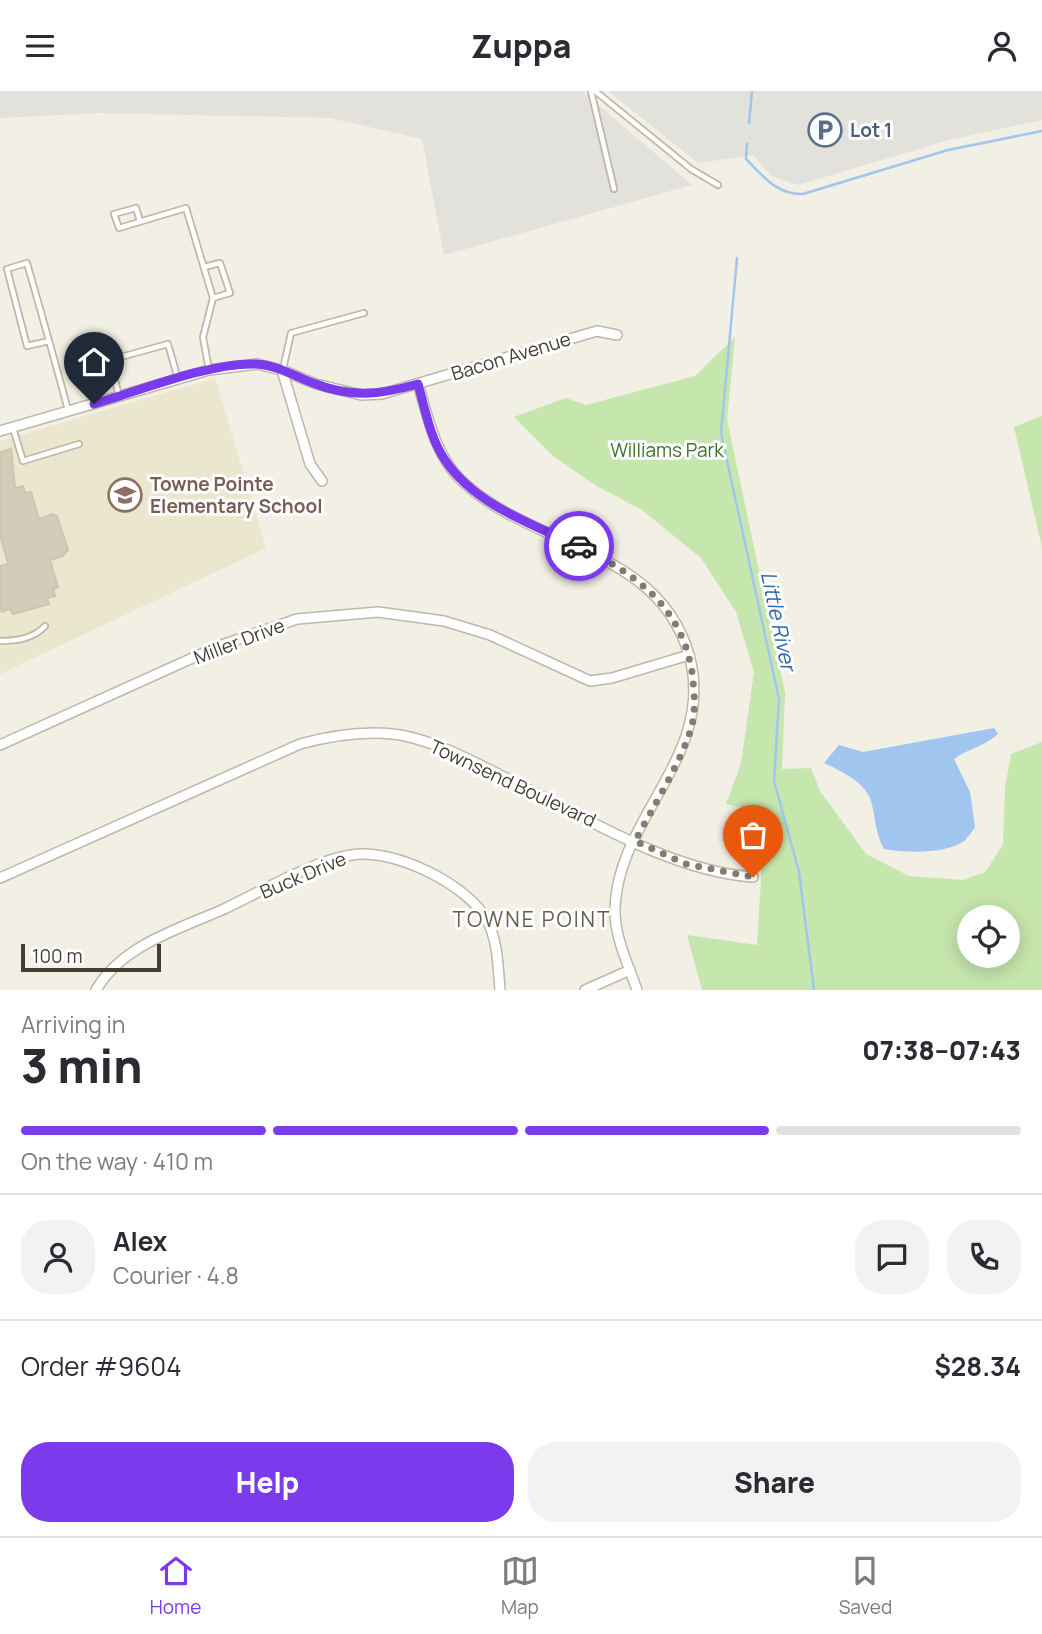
<!DOCTYPE html>
<html lang="en">
<head>
<meta charset="utf-8">
<style>
	body { margin:0; font-family:Manrope,sans-serif; background:#f2f2f3; color:#2b2b33; height:100vh; display:flex; flex-direction:column; font-size:26px; white-space:nowrap }
	* { box-sizing:border-box; margin:0 }
	p { font-size:23px; color:#7c7c81 }
	.icon { flex:none; width:38px; height:38px; fill:none; stroke:currentColor; stroke-width:2; stroke-linecap:round; stroke-linejoin:round }
	.map { position:relative; height:899px; overflow:hidden }
	.sheet { display:flex; flex-direction:column; background:#fff; flex:1 }
	.sheet>* { flex:none }
	.controls { position:absolute; left:957px; top:814px; display:grid; gap:14px }
	.controls a { display:grid; place-items:center; width:63px; height:63px; border-radius:50%; background:#fff; box-shadow:0 4px 18px #0003; font-size:35px }
	.scale { position:absolute; left:21px; bottom:18px; width:140px; box-sizing:border-box; padding-left:7px; border:4px solid #443f34; border-top:0; font-size:19px; line-height:24px; white-space:nowrap; color:#443f34; -webkit-text-stroke:5px #fff; paint-order:stroke }
	.pin { position:absolute; display:grid; place-items:center; width:60px; height:60px; color:#fff; margin:-72px -30px; border-radius:50% 50% 50% 0; rotate:-45deg; box-shadow:0 0 7px #0007 }
	.pin .icon { rotate:45deg }
	.courier { position:absolute; display:grid; place-items:center; width:70px; height:70px; margin:-35px; border:5px solid #7c3aed; border-radius:50%; background:#fff; color:#222; box-shadow:0 2px 9px #0007 }
	.summary em { font-style:normal; font-weight:800 }
	.summary div { display:flex; flex-direction:column-reverse }
	.summary { display:flex; align-items:center; justify-content:space-between; height:119px; padding:0 21px }
	h1 { font-size:46px; font-weight:800; line-height:52px }
	.bar { display:grid; grid-template-columns:repeat(4,1fr); gap:10px 7px; align-content:center; height:84px; padding:0 21px }
	.bar i { height:9px; border-radius:5px; background:#e1e1e2 }
	.bar .on { background:#7c3aed }
	.bar p { grid-column:span 4 }
	.line { display:flex; align-items:center; gap:18px; padding:0 21px; border-top:2px solid #e1e1e2 }
	.line div { flex:1 }
	.round { display:grid; place-items:center; flex:none; width:74px; height:74px; border-radius:28px; background:#f2f2f3 }
	.primary-button { display:flex; gap:14px; margin-top:auto; padding:14px 21px }
	.primary-button a { flex:1; height:80px; border-radius:28px; background:#7c3aed; color:#fff; font-size:28px; font-weight:800; line-height:80px; text-align:center }
	.primary-button a+a { background:#f2f2f3; color:#2b2b33 }
	header { display:flex; justify-content:space-between; align-items:center; height:91px; padding:0 21px; background:#fff; font-size:32px; font-weight:800 }
	.tabs { display:flex; justify-content:space-around; align-items:center; height:98px; border-top:2px solid #e1e1e2; background:#fff; font-size:19px; color:#7c7c81 }
	.tabs a { display:grid; justify-items:center; gap:4px }
	.tabs .on { color:#7c3aed }
	.map>svg:first-child { display:block }
	.education { fill:#ebe6ce }
	.green { fill:#c5e6ad; fill-rule:evenodd }
	.parking { fill:#e2e1dc }
	.water { fill:#a0c5ee }
	.lines { fill:none; stroke-linecap:round; stroke-linejoin:round }
	.stream { stroke:#a0c5ee; stroke-width:2.5 }
	.building { fill:#d3ccba; stroke:#cec5ad; stroke-width:2 }
	.lane-casing { stroke:#bdb8a7; stroke-width:8 }
	.street-casing { stroke:#bdb8a7; stroke-width:12 }
	.lane { stroke:#fff; stroke-width:4.5 }
	.street { stroke:#fff; stroke-width:9 }
	.done { stroke:#817d72; stroke-width:7; stroke-dasharray:0 12.6 }
	.route { stroke:#7c3aed; stroke-width:9 }
	.labels { text-anchor:middle; stroke-width:6; stroke-linejoin:round; paint-order:stroke }
	.service-label { font-size:19px; font-weight:bold; fill:#4e5e75; stroke:#fff; text-anchor:start }
	.street-label { font-size:19px; fill:#443f34; stroke:#fff }
	.park-label { font-size:19px; fill:#3c7429; stroke:#fff }
	.education-label { font-size:19px; font-weight:bold; fill:#785e54; stroke:#fff; text-anchor:start }
	.water-label { font-size:21px; font-style:italic; fill:#3069ad; stroke:#fff }
	.neighbourhood-label { font-size:21px; letter-spacing:2px; fill:#665f4c; stroke:#fff }
</style>
</head>
<body>
<header><svg class="icon" aria-label="menu" viewBox="0 0 24 24"><path d="M4 6h16M4 12h16M4 18h16"/></svg>Zuppa<svg class="icon" aria-label="person" viewBox="0 0 24 24"><circle cx="12" cy="8" r="4"/><path d="M4 21q1-7 8-7t8 7"/></svg></header>
<div class="map">
<svg width="1042" height="899" viewBox="0 0 1042 899">
	<rect width="100%" height="100%" fill="#f2efe4"/>
	<polygon class="education" points="215,287 266,457 0,583 0,350"/>
	<g class="green">
		<path d="M735,246L727,329L785,602L782,678L811,677L820,700L866,763L909,785L963,789L985,781L1003,754L1005,697L1011,663L1042,651V899H702L687,844L757,854L761,790L759,720L726,713L741,673L754,581L736,521L701,467L642,419L595,394L553,365L514,326L566,307L586,314L695,285ZM970,826H1008V864H970Z"/>
		<polygon points="1042,325 1042,456 1014,336"/>
	</g>
	<g class="parking">
		<polygon points="0,0 582,0 692,94 444,164 422,48 330,27 99,22 0,27"/>
		<polygon points="608,0 1042,0 1042,29 949,49 798,94 771,85 753,64 698,72"/>
	</g>
	<path class="water" d="M994,637L998,643C984,656 969,657 954,668L970,701L975,736C972,740 968,747 964,750C947,763 905,762 884,758C873,737 876,720 869,705C862,690 839,679 824,672L839,654L863,661Z"/>
	<g class="lines">
		<g class="stream">
			<polyline points="749,32 752,0"/>
			<path d="M747,53L746,68C763,85 777,104 803,103L948,59L1042,40"/>
			<polyline points="737,167 721,342 779,608 774,690 799,781 814,899"/>
		</g>
	</g>
	<polygon class="building" points="11,358 15,397 23,395 25,402 31,401 39,428 53,423 57,425 68,459 63,465 50,469 58,496 53,498 55,505 47,507 49,513 13,523 9,518 2,521 0,515 0,475 8,473 0,444 0,361"/>
	<g class="lines">
		<defs>
			<g id="lane">
				<polyline points="591,0 614,98"/>
				<polyline points="595,0 691,78 718,94"/>
				<polyline points="140,130 136,117 114,123 119,137 186,117 213,207 203,246 209,279"/>
				<polyline points="204,176 220,172 230,202 213,207"/>
				<path d="M49,250L27,255L7,178L27,172C41,221 55,270 68,319"/>
				<polyline points="283,278 291,242 364,222"/>
				<polyline points="119,305 110,269 168,253 178,288"/>
				<polyline points="13,337 23,370 79,353"/>
				<path d="M0,550C16,550 33,548 45,535"/>
			</g>
			<g id="street">
				<polyline points="282,279 310,373 322,390"/>
				<path d="M418,293C428,326 435,364 461,389C531,457 659,456 689,564C717,663 618,725 615,817C614,845 628,873 637,899"/>
				<polyline points="0,340 209,279 257,273 282,279 316,293 361,304 382,303 597,240 617,244"/>
				<polyline points="0,654 219,555 297,528 378,521 444,530 490,544 590,590 612,587 689,564"/>
				<path d="M0,787L300,653C334,644 370,638 405,645C438,652 468,668 498,683C576,721 667,780 753,786"/>
				<path d="M96,899C122,854 179,838 224,818C260,801 313,770 351,764C392,756 470,794 488,831C498,852 498,876 500,899"/>
				<polyline points="585,899 630,879"/>
			</g>
		</defs>
		<use href="#lane" class="lane-casing"/>
		<use href="#street" class="street-casing"/>
		<use href="#lane" class="lane"/>
		<use href="#street" class="street"/>
	</g>
	<g class="lines">
		<path class="done" d="M579,455C635,483 681,514 692,581C694,598 696,616 692,634C683,668 652,718 635,750L686,773L753,786"/>
		<path class="route" d="M94,313C139,300 211,271 256,273C277,274 294,285 313,292C351,307 379,304 418,293C425,318 430,347 445,369C475,414 532,433 579,455"/>
	</g>
	<defs>
		<symbol id="parking-ring" viewBox="-11 -11 22 22"><circle r="9.5" fill="#fff" stroke="#5c6f8a" stroke-width="1.5"/><path d="M-3.5-5.5H1a3.5 3.5 0 0 1 0 7H-1V5.5H-3.5ZM-1-3.4V-.6H.8a1.4 1.4 0 0 0 0-2.8Z" fill="#5c6f8a"/></symbol>
		<symbol id="school-ring" viewBox="-11 -11 22 22"><circle r="9.5" fill="#fff" stroke="#8d6e63" stroke-width="1.5"/><path d="M0-5L7-2L0 1L-7-2ZM-4 1L0 2.5L4 1V4Q0 6-4 4Z" fill="#8d6e63"/></symbol>
	</defs>
	<g fill-rule="evenodd">
		<use href="#parking-ring" x="806" y="20" width="38" height="38"/>
		<use href="#school-ring" x="106" y="385" width="38" height="38"/>
	</g>
	<g class="labels">
		<g class="service-label">
			<text x="850" y="46">Lot 1</text>
		</g>
		<g class="street-label">
			<text transform="translate(511 265) rotate(-17)" y="7">Bacon Avenue</text>
			<text transform="translate(239 550) rotate(-21)" y="7">Miller Drive</text>
			<text transform="translate(513 692) rotate(25)" y="7">Townsend Boulevard</text>
			<text transform="translate(303 784) rotate(-23)" y="7">Buck Drive</text>
		</g>
		<g class="park-label">
			<text x="667" y="366">Williams Park</text>
		</g>
		<g class="education-label">
			<text x="150" y="400">Towne Pointe<tspan x="150" dy="22">Elementary School</tspan></text>
		</g>
		<g class="water-label">
			<text transform="translate(778 530) rotate(78)" y="7">Little River</text>
		</g>
		<g class="neighbourhood-label">
			<text x="532" y="836">TOWNE POINT</text>
		</g>
	</g>
</svg>
<div class="controls">
<a><svg class="icon" aria-label="locate" viewBox="0 0 24 24"><circle cx="12" cy="12" r="6"/><path d="M12 2v4M12 18v4M2 12h4M18 12h4"/></svg></a>
</div>
<div class="scale">100 m</div>
<div class="pin" style="left:753px;top:786px;background:#ea580c"><svg class="icon" aria-label="bag" viewBox="0 0 24 24"><path d="M5 8h14l-1 12H6zM9 8a3 3 0 0 1 6 0"/></svg></div>
<div class="pin" style="left:94px;top:313px;background:#1f2937"><svg class="icon" aria-label="home" viewBox="0 0 24 24"><path d="M3 11l9-7 9 7M6 9v11h12V9"/></svg></div>
<div class="courier" style="left:579px;top:455px"><svg class="icon" aria-label="car" viewBox="0 0 24 24"><path d="M5 17H2v-5l4-1 3-4h7l3 4 3 1v5h-3M9 17h6M6 11h13"/><circle cx="7" cy="17" r="2"/><circle cx="17" cy="17" r="2"/></svg></div>
</div>
<section class="sheet">
<div class="summary"><div><h1>3 min</h1><p>Arriving in</p></div><em>07:38–07:43</em></div>
<div class="bar"><i class="on"></i><i class="on"></i><i class="on"></i><i></i><p>On the way · 410 m</p></div>
<div class="line" style="height:126px"><a class="round"><svg class="icon" aria-label="person" viewBox="0 0 24 24"><circle cx="12" cy="8" r="4"/><path d="M4 21q1-7 8-7t8 7"/></svg></a><div><b>Alex</b><p>Courier · 4.8</p></div><a class="round"><svg class="icon" aria-label="chat" viewBox="0 0 24 24"><path d="M4 5h16v11H9l-5 4z"/></svg></a><a class="round"><svg class="icon" aria-label="phone" viewBox="0 0 24 24"><path d="M5 4h4l2 5-3 2q2 4 5 5l2-3 5 2v4C11 20 4 13 5 4z"/></svg></a></div>
<div class="line" style="height:91px"><div>Order #9604</div><b>$28.34</b></div>
<div class="primary-button"><a>Help</a><a>Share</a></div>
</section>
<nav class="tabs">
<a class="on"><svg class="icon" aria-label="home" viewBox="0 0 24 24"><path d="M3 11l9-7 9 7M6 9v11h12V9"/></svg>Home</a>
<a><svg class="icon" aria-label="map" viewBox="0 0 24 24"><path d="M3 6l6-2 6 2 6-2v14l-6 2-6-2-6 2zM9 4v14M15 6v14"/></svg>Map</a>
<a><svg class="icon" aria-label="saved" viewBox="0 0 24 24"><path d="M7 4h10v16l-5-4-5 4z"/></svg>Saved</a>
</nav>
</body>
</html>
